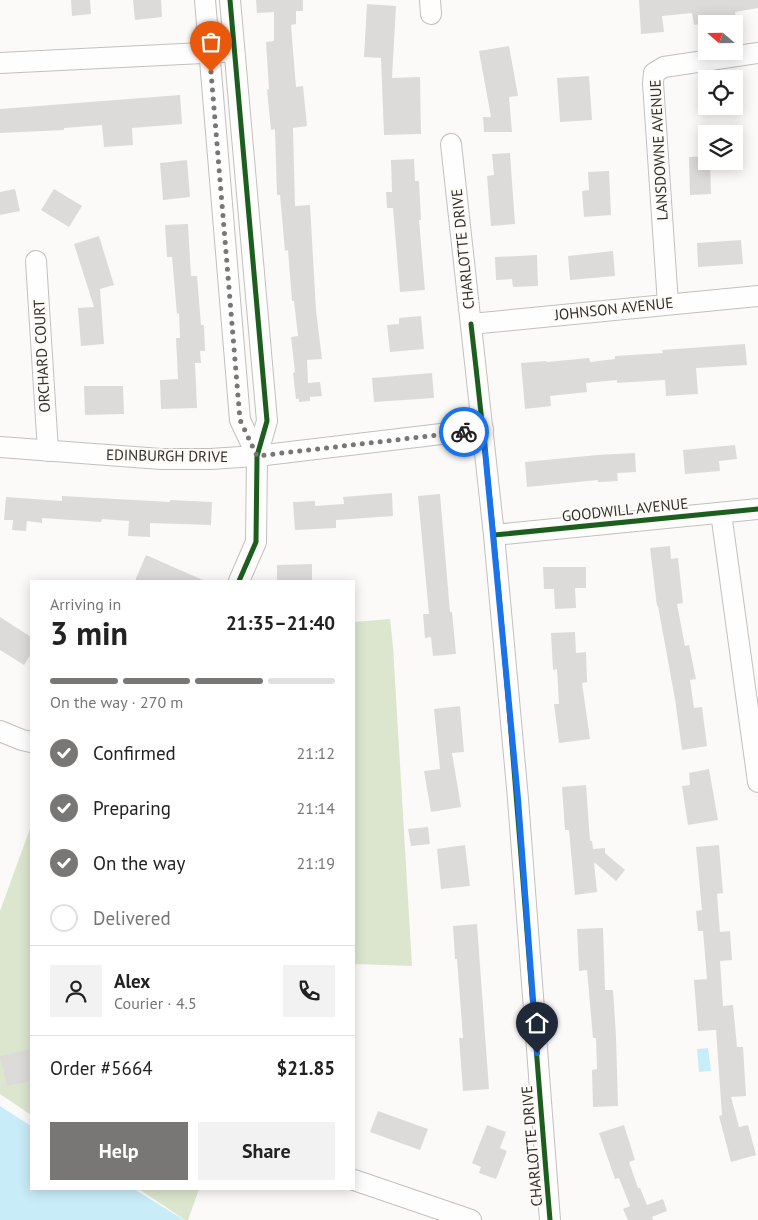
<!DOCTYPE html>
<html lang="en">
<head>
<meta charset="utf-8">
<style>
	body { margin:0; font-family:"PT Sans",sans-serif; background:#f2f2f2; color:#222; height:100vh; display:flex; flex-direction:column; font-size:19px; white-space:nowrap }
	* { box-sizing:border-box; margin:0 }
	p { font-size:16px; color:#767676 }
	.icon { flex:none; width:28px; height:28px; fill:none; stroke:currentColor; stroke-width:2; stroke-linecap:round; stroke-linejoin:round }
	.map { position:relative; flex:1; overflow:hidden }
	.panel { position:absolute; left:30px; top:580px; width:325px; height:610px; display:flex; flex-direction:column; background:#fff; border-radius:0px; box-shadow:0 2px 12px #0003 }
	.panel>* { flex:none }
	.needle { width:32px; rotate:290deg }
	.tools { position:absolute; left:698px; top:15px; display:grid; gap:10px }
	.tools a { display:grid; place-items:center; width:45px; height:45px; border-radius:0px; background:#fff; box-shadow:0 2px 12px #0003; font-size:25px }
	.pin { position:absolute; display:grid; place-items:center; width:42px; height:42px; color:#fff; margin:-51px -21px; border-radius:50% 50% 50% 0; rotate:-45deg; box-shadow:0 0 5px #0007 }
	.pin .icon { rotate:45deg }
	.courier { position:absolute; display:grid; place-items:center; width:50px; height:50px; margin:-25px; border:4px solid #1a73e8; border-radius:50%; background:#fff; color:#222; box-shadow:0 1px 6px #0007 }
	.head em { font-style:normal; font-weight:700 }
	.head div { display:flex; flex-direction:column-reverse }
	.head { display:flex; align-items:center; justify-content:space-between; height:85px; padding:0 20px }
	h1 { font-size:32px; font-weight:700; line-height:38px }
	.bar { display:grid; grid-template-columns:repeat(4,1fr); gap:8px 5px; align-content:center; height:60px; padding:0 20px }
	.bar i { height:6px; border-radius:4px; background:#e0e0e0 }
	.bar .selected { background:#787775 }
	.bar p { grid-column:span 4 }
	.line { display:flex; align-items:center; gap:12px; padding:0 20px; border-top:1px solid #e0e0e0 }
	.line div { flex:1 }
	.round { display:grid; place-items:center; flex:none; width:52px; height:52px; border-radius:0px; background:#f2f2f2 }
	ol { padding:0 20px; list-style:none }
	li { display:flex; align-items:center; gap:15px; height:55px }
	li p { margin-inline-start:auto }
	li .icon { padding:5px; border-radius:50%; background:#787775; color:#fff; stroke-width:4 }
	li:last-child { color:#767676 }
	li i { width:28px; height:28px; border:2px solid #e0e0e0; border-radius:50% }
	.action { display:flex; gap:10px; margin-top:auto; padding:10px 20px }
	.action a { flex:1; height:58px; border-radius:0px; background:#787775; color:#fff; font-size:20px; font-weight:700; line-height:58px; text-align:center }
	.action a+a { background:#f2f2f2; color:#222 }
	.map>svg:first-child { display:block }
	.forest { fill:#dce6cf }
	.water { fill:#c9ecf9 }
	.building { fill:#dddbda }
	.lines { fill:none; stroke-linecap:round; stroke-linejoin:round }
	.minor-casing { stroke:#c2c0be; stroke-width:22 }
	.minor { stroke:#fffefe; stroke-width:20 }
	.cycleway-casing { stroke:#fefaf6; stroke-width:8 }
	.cycleway { stroke:#1b5e20; stroke-width:5 }
	.done { stroke:#787775; stroke-width:5; stroke-dasharray:0 9 }
	.route { stroke:#1a73e8; stroke-width:6 }
	.labels { text-anchor:middle; stroke-width:4; stroke-linejoin:round; paint-order:stroke }
	.street-label { font-size:15px; fill:#31302e; stroke:#fefaf6 }
</style>
</head>
<body>
<div class="map">
<svg width="758" height="1220" viewBox="0 0 758 1220">
	<rect width="100%" height="100%" fill="#fcfaf8"/>
	<g class="forest">
		<polygon points="390,619 393,646 412,966 354,964 354,622"/>
		<polygon points="31,826 31,1115 0,1094 0,911"/>
		<polygon points="139,1189 199,1189 188,1220 185,1220"/>
	</g>
	<g class="water">
		<polygon points="708,1048 711,1071 699,1072 697,1049"/>
		<polygon points="0,1106 31,1126 31,1189 134,1189 184,1220 0,1220"/>
	</g>
	<g class="building">
		<polygon points="71,0 90,0 91,14 72,16"/>
		<polygon points="133,0 161,0 162,17 135,20"/>
		<polygon points="256,0 303,0 303,11 296,11 296,24 291,25 296,87 303,86 307,126 293,128 295,206 310,205 316,310 322,359 307,360 308,383 320,382 322,396 310,397 310,401 299,402 299,399 296,399 293,373 295,372 291,337 298,336 294,301 292,301 288,250 285,251 280,195 277,195 275,129 271,130 267,90 269,89 266,42 274,41 274,12 257,13"/>
		<polygon points="639,0 758,0 758,8 735,12 736,18 694,25 692,13 662,16 664,32 641,34"/>
		<polygon points="367,4 396,6 392,78 420,77 421,134 384,135 381,58 364,57"/>
		<polygon points="509,46 518,96 509,97 512,132 484,132 483,117 491,117 479,51"/>
		<polygon points="589,76 592,120 560,122 557,78"/>
		<polygon points="180,95 182,124 132,128 133,145 104,147 102,125 64,128 64,130 0,133 0,109"/>
		<polygon points="510,153 515,224 491,226 487,176 494,175 492,154"/>
		<polygon points="706,156 706,161 710,161 711,194 690,195 689,157"/>
		<polygon points="414,159 415,181 419,181 421,220 419,220 425,290 400,292 393,208 387,208 386,192 392,192 391,160"/>
		<polygon points="187,160 190,197 163,200 160,163"/>
		<polygon points="609,171 611,215 584,217 582,191 589,190 588,172"/>
		<polygon points="15,189 20,211 0,215 0,192"/>
		<polygon points="54,189 82,206 69,227 41,210"/>
		<polygon points="188,224 191,276 197,276 201,325 204,325 205,351 200,351 201,363 195,363 197,408 161,409 160,380 178,379 176,338 180,338 179,313 177,314 172,257 167,257 165,225"/>
		<polygon points="99,236 114,285 100,289 104,344 81,346 78,308 94,307 74,244"/>
		<polygon points="741,240 743,264 698,267 697,243"/>
		<polygon points="613,251 615,276 570,280 568,256"/>
		<polygon points="537,255 538,286 513,287 512,279 496,280 495,257"/>
		<polygon points="421,316 424,349 390,352 387,325 399,324 399,318"/>
		<polygon points="745,344 747,365 696,368 698,394 666,396 665,380 617,383 617,380 586,383 587,392 550,396 551,406 525,409 521,363 546,361 547,362 589,358 590,362 615,359 615,356 663,353 662,350"/>
		<polygon points="432,373 434,398 374,402 372,378"/>
		<polygon points="84,386 123,386 124,414 85,415"/>
		<polygon points="735,445 737,459 719,461 720,471 685,474 683,450"/>
		<polygon points="635,453 636,472 617,473 618,481 598,482 598,480 527,487 525,462 597,455"/>
		<polygon points="392,493 393,516 336,520 336,528 295,530 293,502 315,501 315,506 344,504 343,497"/>
		<polygon points="440,494 450,612 452,612 456,654 433,656 431,637 425,638 423,614 429,614 418,496"/>
		<polygon points="62,496 170,502 170,500 212,502 211,525 150,523 150,537 128,536 129,521 102,519 101,522 42,518 42,523 27,521 26,531 12,530 13,520 4,520 6,497 62,501"/>
		<polygon points="670,546 671,559 678,558 683,603 677,604 685,646 689,645 696,679 690,680 694,708 702,707 707,746 682,750 675,699 658,606 657,606 650,548"/>
		<polygon points="146,555 205,581 135,581"/>
		<polygon points="312,564 312,581 277,580 277,565"/>
		<polygon points="543,567 586,567 586,588 575,588 576,608 555,609 554,589 544,589"/>
		<polygon points="0,617 31,637 31,654 24,665 0,650"/>
		<polygon points="575,632 576,653 586,652 587,682 582,683 590,739 559,743 554,704 559,704 557,669 553,670 551,633"/>
		<polygon points="460,706 464,752 452,753 461,807 431,812 424,771 440,769 434,709"/>
		<polygon points="709,769 718,820 688,825 682,786 690,785 689,773"/>
		<polygon points="586,785 590,841 592,841 593,849 605,848 605,853 625,870 616,881 594,862 597,892 575,895 569,830 565,830 562,787"/>
		<polygon points="428,827 430,844 411,846 408,829"/>
		<polygon points="465,845 470,886 441,889 437,849"/>
		<polygon points="719,845 723,893 717,894 720,932 730,931 732,960 720,961 723,1006 733,1005 737,1047 743,1047 746,1096 731,1097 739,1127 748,1125 756,1155 731,1162 719,1116 722,1115 716,1030 698,1031 694,980 707,979 703,931 698,931 696,911 702,910 696,847"/>
		<polygon points="477,924 489,1089 463,1091 459,1038 463,1038 457,959 455,959 453,926"/>
		<polygon points="603,928 605,990 613,990 616,1036 618,1106 593,1107 592,1070 597,1069 596,1038 593,1038 587,970 579,971 577,929"/>
		<polygon points="31,1049 31,1081 7,1086 0,1056"/>
		<polygon points="378,1111 428,1129 420,1150 370,1132"/>
		<polygon points="487,1125 506,1132 500,1148 507,1151 496,1179 479,1173 481,1167 472,1163"/>
		<polygon points="624,1125 635,1160 629,1162 638,1188 640,1188 647,1205 663,1199 667,1211 652,1217 653,1220 628,1220 623,1209 630,1206 619,1178 615,1179 599,1133"/>
	</g>
	<g class="lines">
		<defs>
			<g id="minor">
				<polyline points="205,0 240,420 257,456"/>
				<polyline points="230,0 267,421 257,456 256,542 239,581"/>
				<polyline points="430,0 431,14"/>
				<polyline points="0,63 223,52"/>
				<polyline points="451,144 494,535 518,799 550,1220"/>
				<polyline points="36,261 48,451"/>
				<polyline points="668,304 653,83 654,73 664,67 758,53"/>
				<polyline points="471,324 758,296"/>
				<polyline points="0,447 161,459 210,459 257,456 483,429"/>
				<polyline points="721,513 758,782"/>
				<polyline points="494,535 758,509"/>
				<polyline points="0,731 22,740 31,742"/>
				<polyline points="354,1180 471,1220"/>
			</g>
		</defs>
		<use href="#minor" class="minor-casing"/>
		<use href="#minor" class="minor"/>
		<defs>
			<g id="cycleway">
				<polyline points="230,0 267,421 257,456 256,542 239,581"/>
				<path d="M471,324C506,622 525,921 550,1220"/>
				<polyline points="494,535 758,509"/>
			</g>
		</defs>
		<use href="#cycleway" class="cycleway-casing"/>
		<use href="#cycleway" class="cycleway"/>
	</g>
	<g class="lines">
		<polyline class="done" points="211,72 240,420 257,456 464,432"/>
		<polyline class="route" points="464,432 483,429 518,799 537,1053"/>
	</g>
	<g class="labels">
		<g class="street-label">
			<text transform="translate(659 150) rotate(-93)" y="5">LANSDOWNE AVENUE</text>
			<text transform="translate(463 249) rotate(-96)" y="5">CHARLOTTE DRIVE</text>
			<text transform="translate(614 309) rotate(-6)" y="5">JOHNSON AVENUE</text>
			<text transform="translate(42 356) rotate(-93)" y="5">ORCHARD COURT</text>
			<text transform="translate(167 456) rotate(1)" y="5">EDINBURGH DRIVE</text>
			<text transform="translate(625 510) rotate(-6)" y="5">GOODWILL AVENUE</text>
			<text transform="translate(532 1146) rotate(-95)" y="5">CHARLOTTE DRIVE</text>
		</g>
	</g>
</svg>
<div class="tools">
<a><svg class="needle" viewBox="-14 -14 28 28"><path d="M0-13l5 13h-10z" fill="#e53935"/><path d="M0 13l5-13h-10z" fill="#767676"/></svg></a>
<a><svg class="icon" aria-label="locate" viewBox="0 0 24 24"><circle cx="12" cy="12" r="6"/><path d="M12 2v4M12 18v4M2 12h4M18 12h4"/></svg></a>
<a><svg class="icon" aria-label="layers" viewBox="0 0 24 24"><path d="M12 4l9 5-9 5-9-5zM3 14l9 5 9-5"/></svg></a>
</div>
<div class="pin" style="left:211px;top:72px;background:#ea580c"><svg class="icon" aria-label="bag" viewBox="0 0 24 24"><path d="M5 8h14l-1 12H6zM9 8a3 3 0 0 1 6 0"/></svg></div>
<div class="pin" style="left:537px;top:1053px;background:#1f2937"><svg class="icon" aria-label="home" viewBox="0 0 24 24"><path d="M3 11l9-7 9 7M6 9v11h12V9"/></svg></div>
<div class="courier" style="left:464px;top:432px"><svg class="icon" aria-label="bike" viewBox="0 0 24 24"><circle cx="6" cy="16" r="4"/><circle cx="18" cy="16" r="4"/><path d="M6 16l4-8h5l3 8M10 8l3 8H6M13 5h3"/></svg></div>
<section class="panel">
<div class="head"><div><h1>3 min</h1><p>Arriving in</p></div><em>21:35–21:40</em></div>
<div class="bar"><i class="selected"></i><i class="selected"></i><i class="selected"></i><i></i><p>On the way · 270 m</p></div>
<ol>
<li><svg class="icon" aria-label="check" viewBox="0 0 24 24"><path d="M5 12l5 5 9-10"/></svg>Confirmed<p>21:12</p></li>
<li><svg class="icon" aria-label="check" viewBox="0 0 24 24"><path d="M5 12l5 5 9-10"/></svg>Preparing<p>21:14</p></li>
<li><svg class="icon" aria-label="check" viewBox="0 0 24 24"><path d="M5 12l5 5 9-10"/></svg>On the way<p>21:19</p></li>
<li><i></i>Delivered</li>
</ol>
<div class="line" style="height:90px"><a class="round"><svg class="icon" aria-label="person" viewBox="0 0 24 24"><circle cx="12" cy="8" r="4"/><path d="M4 21q1-7 8-7t8 7"/></svg></a><div><b>Alex</b><p>Courier · 4.5</p></div><a class="round"><svg class="icon" aria-label="phone" viewBox="0 0 24 24"><path d="M5 4h4l2 5-3 2q2 4 5 5l2-3 5 2v4C11 20 4 13 5 4z"/></svg></a></div>
<div class="line" style="height:65px"><div>Order #5664</div><b>$21.85</b></div>
<div class="action"><a>Help</a><a>Share</a></div>
</section>
</div>
</body>
</html>
